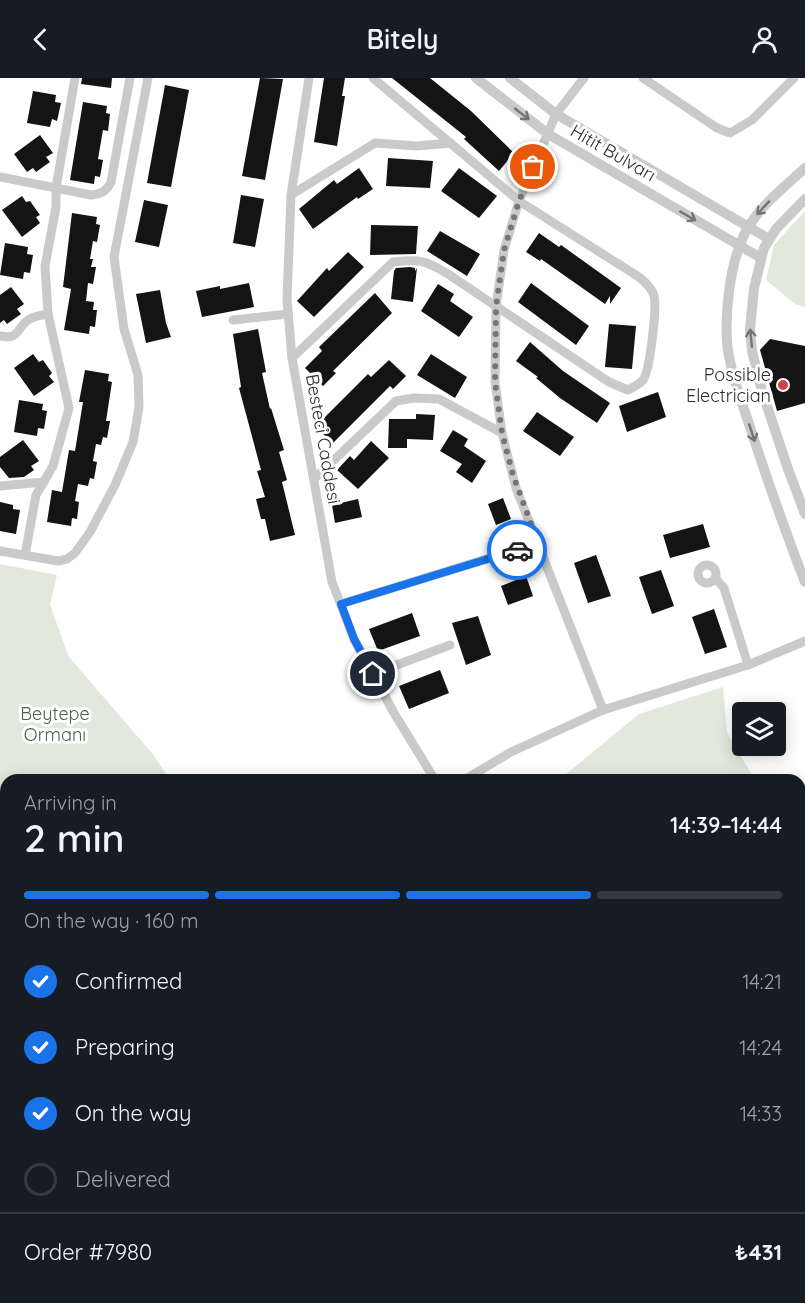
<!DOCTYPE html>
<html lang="en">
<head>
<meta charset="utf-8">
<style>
	body { margin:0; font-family:Quicksand,sans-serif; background:#242831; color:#f1f3f6; height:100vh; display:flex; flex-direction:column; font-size:22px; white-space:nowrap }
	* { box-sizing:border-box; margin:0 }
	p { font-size:20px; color:#9ea1a6 }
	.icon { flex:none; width:33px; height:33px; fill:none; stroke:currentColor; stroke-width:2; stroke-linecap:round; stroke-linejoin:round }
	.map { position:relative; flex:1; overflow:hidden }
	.drawer { position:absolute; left:0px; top:696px; width:806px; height:530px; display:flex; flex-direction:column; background:#171b24; border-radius:18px 18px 0 0; box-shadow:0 3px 15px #0003 }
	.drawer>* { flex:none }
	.tools { position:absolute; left:732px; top:624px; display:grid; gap:12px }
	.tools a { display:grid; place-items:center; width:54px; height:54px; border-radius:6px; background:#171b24; box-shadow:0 3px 15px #0003; font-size:30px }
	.pin { position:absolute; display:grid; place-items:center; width:51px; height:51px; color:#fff; margin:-26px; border:3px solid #fff; border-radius:50%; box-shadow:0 2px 6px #0007 }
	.courier { position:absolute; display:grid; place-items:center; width:60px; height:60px; margin:-30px; border:4px solid #1a73e8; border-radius:50%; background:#fff; color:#222; box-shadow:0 2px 8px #0007 }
	.summary em { font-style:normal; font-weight:600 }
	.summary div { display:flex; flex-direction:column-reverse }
	.summary { display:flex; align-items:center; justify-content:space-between; height:102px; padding:0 24px }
	h1 { font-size:39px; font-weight:600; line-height:45px }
	.bar { display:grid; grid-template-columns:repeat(4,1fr); gap:9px 6px; align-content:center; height:72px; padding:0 24px }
	.bar i { height:8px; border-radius:4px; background:#363941 }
	.bar .selected { background:#1a73e8 }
	.bar p { grid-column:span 4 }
	.line { display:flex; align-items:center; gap:15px; padding:0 24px; border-top:2px solid #363941 }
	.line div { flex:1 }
	ol { padding:0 24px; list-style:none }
	li { display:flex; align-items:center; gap:18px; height:66px }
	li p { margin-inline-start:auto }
	li .icon { padding:6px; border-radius:50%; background:#1a73e8; color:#fff; stroke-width:4 }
	li:last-child { color:#9ea1a6 }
	li i { width:33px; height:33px; border:3px solid #363941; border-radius:50% }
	header { display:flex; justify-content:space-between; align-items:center; height:78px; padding:0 24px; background:#171b24; font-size:27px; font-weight:600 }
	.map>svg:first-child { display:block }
	.green { fill:#e2e9dc }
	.building { fill:#141414 }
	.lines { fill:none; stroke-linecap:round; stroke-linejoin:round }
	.minor { stroke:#cacaca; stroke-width:9 }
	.tertiary { stroke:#cacaca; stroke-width:10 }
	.oneway { stroke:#747474 }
	.done { stroke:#767676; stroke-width:6; stroke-dasharray:0 10.8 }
	.route { stroke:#1a73e8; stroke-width:8 }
	.poi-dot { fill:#d04348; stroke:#fff; stroke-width:2 }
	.labels { text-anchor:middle; stroke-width:6; stroke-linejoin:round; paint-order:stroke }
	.street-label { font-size:18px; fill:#2d2d2d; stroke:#fff }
	.poi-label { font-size:18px; fill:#2d2d2d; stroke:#fff; text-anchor:end }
	.park-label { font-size:18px; fill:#4f6340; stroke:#fff }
</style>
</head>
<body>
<header><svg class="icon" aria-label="back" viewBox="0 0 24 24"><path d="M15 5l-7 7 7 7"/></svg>Bitely<svg class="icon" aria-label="person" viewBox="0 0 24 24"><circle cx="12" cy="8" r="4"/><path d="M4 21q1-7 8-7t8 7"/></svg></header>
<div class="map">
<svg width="805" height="1225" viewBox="0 0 805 1225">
	<rect width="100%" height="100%" fill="#fff"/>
	<g class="green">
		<polygon points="805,133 805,229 795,226 766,202 774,167"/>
		<polygon points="0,486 57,497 50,527 69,579 152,675 170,702 6,702 6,1220 800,1220 800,895 805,897 805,1225 0,1225"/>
		<polygon points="723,609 727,654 755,702 559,702 639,636"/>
	</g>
	<g class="building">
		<polygon points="82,0 112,0 111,10 81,6"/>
		<polygon points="260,0 283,1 265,102 242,98"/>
		<polygon points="324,0 345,0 342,18 345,18 337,68 314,64"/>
		<polygon points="392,0 430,0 471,33 514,75 499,93 464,61 466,59"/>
		<polygon points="165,7 189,12 171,109 147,105"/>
		<polygon points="33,13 56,17 55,24 61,25 57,43 52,41 50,49 27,45"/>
		<polygon points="83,24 107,28 106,35 110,36 108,53 103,52 98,81 103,82 100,99 95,98 94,106 70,102"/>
		<polygon points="40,57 53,75 46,79 50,84 36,94 33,90 27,94 14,76"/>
		<polygon points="388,80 433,83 430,110 386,108"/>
		<polygon points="359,90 373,111 358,121 357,119 313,151 299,131 334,102 337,106"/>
		<polygon points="459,90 497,118 479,140 441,113"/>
		<polygon points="241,117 264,121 255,169 233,165"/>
		<polygon points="22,118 26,124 30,123 40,137 36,139 40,145 22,159 2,132"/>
		<polygon points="144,122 168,127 159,169 135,164"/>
		<polygon points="72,135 97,139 96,146 100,147 97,164 93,163 90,181 93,181 91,189 96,189 93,206 88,205 86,223 94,224 93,232 97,232 95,249 90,248 89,256 64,252 71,211 63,209"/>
		<polygon points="371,147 418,148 416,176 370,177"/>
		<polygon points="440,153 480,176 467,198 427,173"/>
		<polygon points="539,155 559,169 561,167 621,210 610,226 610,218 605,226 541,181 540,183 526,174"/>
		<polygon points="5,165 28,169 27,176 33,177 30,195 24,194 23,201 0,197"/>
		<polygon points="348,174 364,189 314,239 297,223 327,190 329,193"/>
		<polygon points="410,189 415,190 415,193 417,190 413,224 391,221 394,193 396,190"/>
		<polygon points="249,205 254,229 202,239 196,213 220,208 220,211"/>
		<polygon points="531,205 589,248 576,267 518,224"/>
		<polygon points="438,206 454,216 450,223 473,239 459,259 421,233"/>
		<polygon points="11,209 24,226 17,231 21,236 7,246 4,242 0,245 0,217"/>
		<polygon points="160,212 166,245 171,259 146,265 136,216"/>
		<polygon points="375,215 392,235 333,293 336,295 323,308 305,290 322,273 319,269"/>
		<polygon points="609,246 636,248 632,291 605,289"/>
		<polygon points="258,251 266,294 262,295 270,331 271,330 284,372 279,374 287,402 282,404 295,457 270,463 265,441 261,441 256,421 265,419 257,393 261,392 239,310 241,309 233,256"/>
		<polygon points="770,261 805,268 805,325 777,333 760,272"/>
		<polygon points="530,264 563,293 610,325 597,345 560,320 536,300 538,299 516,283"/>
		<polygon points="33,276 39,284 43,282 52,295 49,298 54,304 34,318 14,290"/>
		<polygon points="431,276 467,299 455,320 417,297"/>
		<polygon points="389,282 406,298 393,311 390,308 333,365 315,349 368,296 371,299"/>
		<polygon points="85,292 109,296 108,303 112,304 106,343 110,343 107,360 103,359 101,367 96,366 93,383 97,384 94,401 90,400 88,408 78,406 75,423 79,424 77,441 72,440 71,448 47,444 52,412 62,414 69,372 75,373 83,324 79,324"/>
		<polygon points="658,314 666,339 627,354 619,328"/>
		<polygon points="19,322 43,326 42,332 47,333 44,351 38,350 37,358 14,354"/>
		<polygon points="537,334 574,359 560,378 523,353"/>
		<polygon points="416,336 435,337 433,362 407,361 407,370 388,370 389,341 416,341"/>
		<polygon points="453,352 468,361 464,368 486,383 472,405 456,394 462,386 440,373"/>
		<polygon points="23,362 39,383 31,388 34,392 24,399 9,400 0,389 0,379"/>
		<polygon points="371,363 389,380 358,411 337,392 350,378 354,382"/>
		<polygon points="503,420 511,441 496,447 488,426"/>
		<polygon points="358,421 362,439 335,445 332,427"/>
		<polygon points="0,424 13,427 13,431 20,432 16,456 0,453"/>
		<polygon points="703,446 710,469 670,480 663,457"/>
		<polygon points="596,477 611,518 588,525 574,485"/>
		<polygon points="661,492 674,528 652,536 639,499"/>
		<polygon points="526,498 533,518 508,527 501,508"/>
		<polygon points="714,531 727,569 705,576 692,539"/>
		<polygon points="412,535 420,558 378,573 369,551"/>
		<polygon points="478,538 491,577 466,587 452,545"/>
		<polygon points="440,592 449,615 409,631 399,608"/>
	</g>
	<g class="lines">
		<g class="minor">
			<polyline points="309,0 291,117 287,222 292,280 332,504 354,561 394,635 435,702"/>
			<polyline points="584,0 556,36 519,123 504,172 496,229 495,304 502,355 516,410 603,632 748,587 805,563"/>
			<polyline points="643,0 717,50 730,55 752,42 794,0"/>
			<path d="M0,99L91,117C101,116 106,114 111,104L130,0"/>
			<polyline points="291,117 375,65 417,68 451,65"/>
			<polyline points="233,242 288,236"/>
			<path d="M0,258C19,262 16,251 28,242C34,238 41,237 48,236"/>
			<path d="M292,280L393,184C420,181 425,182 448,196L609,304L628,312C633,309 640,306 643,302C650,293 657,229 654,218C652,210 645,204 639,199L519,123L373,0"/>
			<polyline points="314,401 396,323 414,320 439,321 502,355"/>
			<polyline points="0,408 44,404"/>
			<polyline points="0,473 58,483 67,481 75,475 90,454 115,407 133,364 139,329 138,297 124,251 114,179 148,0"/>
			<polyline points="25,477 36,417 53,388 69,330 48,236 45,188 56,129 56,110 75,0"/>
			<circle cx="707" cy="496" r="9"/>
			<polyline points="715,500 724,510 748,587"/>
			<polyline points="341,526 538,465"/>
			<polyline points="373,596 450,567"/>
			<polyline points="464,702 511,674 603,632"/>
			<polyline points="0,1187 6,1188"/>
			<polyline points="281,1220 303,1225"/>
		</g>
		<g class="tertiary">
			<polyline points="476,0 548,56 761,180"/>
			<polyline points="510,0 556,36 769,161"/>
			<path d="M805,90C783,110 757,130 744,157C730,186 725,233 727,265C730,293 741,322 750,349C767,401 785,453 805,504"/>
			<polyline points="805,121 776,151 764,170 754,210 750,251 752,273 762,313 788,391 805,436"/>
		</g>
	</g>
	<defs><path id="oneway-shaft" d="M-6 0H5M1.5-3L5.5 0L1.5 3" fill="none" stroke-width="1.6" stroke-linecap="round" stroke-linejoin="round" transform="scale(1.5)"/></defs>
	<g class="oneway">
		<use href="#oneway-shaft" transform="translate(522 36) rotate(38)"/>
		<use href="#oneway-shaft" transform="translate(763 130) rotate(133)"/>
		<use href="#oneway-shaft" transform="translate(688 138) rotate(30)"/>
		<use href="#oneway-shaft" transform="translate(751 260) rotate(-96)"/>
		<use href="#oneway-shaft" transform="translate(752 355) rotate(72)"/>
	</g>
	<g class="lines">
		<polyline class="done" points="517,472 538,465 513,397 502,355 495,304 496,229 504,172 519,123 533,89"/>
		<polyline class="route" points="373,596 354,561 341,526 517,472"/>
	</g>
	<circle class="poi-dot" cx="783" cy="307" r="6"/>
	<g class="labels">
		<g class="street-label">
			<text transform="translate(613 75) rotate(30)" y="6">Hitit Bulvarı</text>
			<text transform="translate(323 361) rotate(80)" y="6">Besteci Caddesi</text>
		</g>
		<g class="poi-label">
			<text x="771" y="303">Possible<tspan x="771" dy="21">Electrician</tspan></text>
		</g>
		<g class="park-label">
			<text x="55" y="642">Beytepe<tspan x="55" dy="21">Ormanı</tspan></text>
		</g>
	</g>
</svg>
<div class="tools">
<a><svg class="icon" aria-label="layers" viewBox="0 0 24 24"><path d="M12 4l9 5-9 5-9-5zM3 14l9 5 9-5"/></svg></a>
</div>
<div class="pin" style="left:533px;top:89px;background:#ea580c"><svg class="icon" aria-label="bag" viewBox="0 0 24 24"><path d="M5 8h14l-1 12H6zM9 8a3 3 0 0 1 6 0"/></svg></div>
<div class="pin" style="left:373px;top:596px;background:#1f2937"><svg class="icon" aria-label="home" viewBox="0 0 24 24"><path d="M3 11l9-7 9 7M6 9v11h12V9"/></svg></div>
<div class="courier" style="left:517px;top:472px"><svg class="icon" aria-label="car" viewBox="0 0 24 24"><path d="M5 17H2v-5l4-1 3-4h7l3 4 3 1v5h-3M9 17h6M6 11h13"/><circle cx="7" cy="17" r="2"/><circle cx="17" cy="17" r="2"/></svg></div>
<section class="drawer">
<div class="summary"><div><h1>2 min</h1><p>Arriving in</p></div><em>14:39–14:44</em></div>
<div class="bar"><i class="selected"></i><i class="selected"></i><i class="selected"></i><i></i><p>On the way · 160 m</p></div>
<ol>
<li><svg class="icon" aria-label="check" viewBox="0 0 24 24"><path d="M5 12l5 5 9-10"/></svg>Confirmed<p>14:21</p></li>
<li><svg class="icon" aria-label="check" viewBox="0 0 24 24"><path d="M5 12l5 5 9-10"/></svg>Preparing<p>14:24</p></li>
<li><svg class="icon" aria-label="check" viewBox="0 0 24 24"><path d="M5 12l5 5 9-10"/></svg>On the way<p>14:33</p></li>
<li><i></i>Delivered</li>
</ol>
<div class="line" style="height:78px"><div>Order #7980</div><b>₺431</b></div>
</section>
</div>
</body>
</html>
